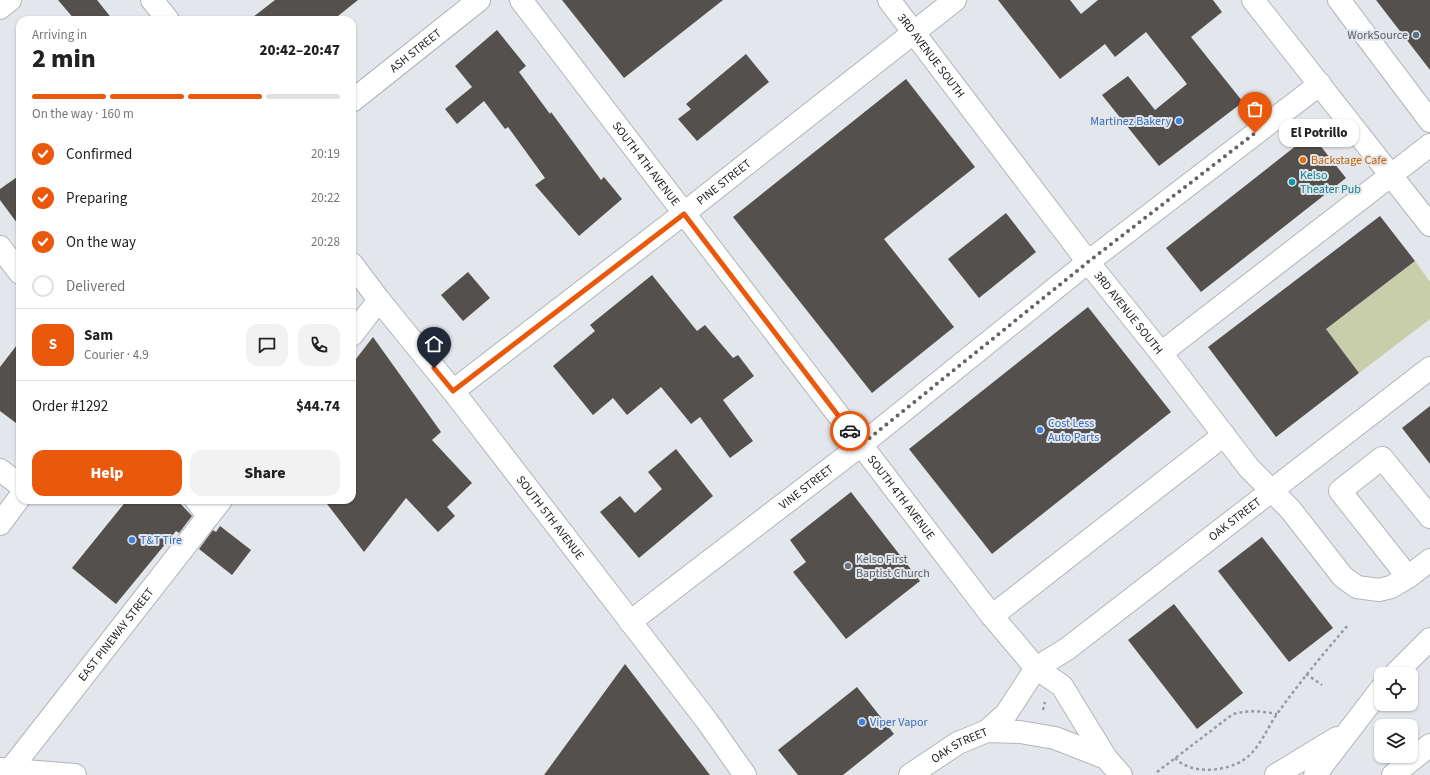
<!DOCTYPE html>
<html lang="en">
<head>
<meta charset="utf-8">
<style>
	body { margin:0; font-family:"Source Sans 3",sans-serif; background:#f2f2f2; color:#222; height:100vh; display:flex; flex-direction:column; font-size:15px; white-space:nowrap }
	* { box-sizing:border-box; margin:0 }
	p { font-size:13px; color:#767676 }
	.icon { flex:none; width:22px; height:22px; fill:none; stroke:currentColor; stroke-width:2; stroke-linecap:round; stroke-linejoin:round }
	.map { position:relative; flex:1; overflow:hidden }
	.details { position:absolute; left:16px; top:16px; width:340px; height:488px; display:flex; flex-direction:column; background:#fff; border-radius:12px; box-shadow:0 1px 3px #0004 }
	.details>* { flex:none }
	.controls { position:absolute; left:1374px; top:667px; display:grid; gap:8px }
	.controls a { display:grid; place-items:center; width:44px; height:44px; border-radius:8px; background:#fff; box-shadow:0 1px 3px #0004; font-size:20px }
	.pin { position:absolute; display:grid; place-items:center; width:34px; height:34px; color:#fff; margin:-41px -17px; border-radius:50% 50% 50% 0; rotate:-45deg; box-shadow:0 0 4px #0007 }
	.pin .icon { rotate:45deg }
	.courier { position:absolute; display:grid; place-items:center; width:40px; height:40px; margin:-20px; border:3px solid #ea580c; border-radius:50%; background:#fff; color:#222; box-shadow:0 1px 5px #0007 }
	.bubble { position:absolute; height:28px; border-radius:12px; background:#fff; box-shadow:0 1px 3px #0004; font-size:13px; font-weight:800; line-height:28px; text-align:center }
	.head em { font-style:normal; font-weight:800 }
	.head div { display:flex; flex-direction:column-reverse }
	.head { display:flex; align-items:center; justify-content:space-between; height:68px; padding:0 16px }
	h1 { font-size:26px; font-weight:800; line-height:30px }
	.bar { display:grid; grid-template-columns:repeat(4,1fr); gap:6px 4px; align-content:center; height:48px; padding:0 16px }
	.bar i { height:5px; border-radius:3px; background:#e0e0e0 }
	.bar .current { background:#ea580c }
	.bar p { grid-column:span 4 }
	.line { display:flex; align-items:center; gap:10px; padding:0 16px; border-top:1px solid #e0e0e0 }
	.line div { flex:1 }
	.round { display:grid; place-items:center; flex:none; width:42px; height:42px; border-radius:12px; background:#f2f2f2 }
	ol { padding:0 16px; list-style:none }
	li { display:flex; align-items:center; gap:12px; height:44px }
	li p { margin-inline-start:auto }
	li .icon { padding:4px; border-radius:50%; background:#ea580c; color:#fff; stroke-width:4 }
	li:last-child { color:#767676 }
	li i { width:22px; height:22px; border:2px solid #e0e0e0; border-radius:50% }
	.action { display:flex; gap:8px; margin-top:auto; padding:8px 16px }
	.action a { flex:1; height:46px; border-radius:12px; background:#ea580c; color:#fff; font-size:16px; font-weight:800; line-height:46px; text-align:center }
	.action a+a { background:#f2f2f2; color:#222 }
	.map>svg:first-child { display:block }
	.green { fill:#c8cea9 }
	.building { fill:#53504d }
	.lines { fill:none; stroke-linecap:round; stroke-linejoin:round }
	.minor-casing { stroke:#b1b5b8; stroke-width:24 }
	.major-casing { stroke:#b1b5b8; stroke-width:24 }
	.path { stroke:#989b9e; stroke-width:2.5; stroke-dasharray:3 3; stroke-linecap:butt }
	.minor { stroke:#fff; stroke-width:22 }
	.major { stroke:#fff; stroke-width:22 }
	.done { stroke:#626466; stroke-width:4; stroke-dasharray:0 7.2 }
	.route { stroke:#ea580c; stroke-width:5 }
	.service-dot { fill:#5c6f8a; stroke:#e3e7eb; stroke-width:1.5 }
	.shop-dot { fill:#3f7fe0; stroke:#e3e7eb; stroke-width:1.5 }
	.food-dot { fill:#e8710a; stroke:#e3e7eb; stroke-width:1.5 }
	.culture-dot { fill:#0f9aa8; stroke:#e3e7eb; stroke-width:1.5 }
	.worship-dot { fill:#6b7280; stroke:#e3e7eb; stroke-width:1.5 }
	.labels { text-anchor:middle; stroke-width:4; stroke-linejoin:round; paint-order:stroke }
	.service-label { font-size:12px; fill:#4e5e75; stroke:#e3e7eb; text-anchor:end }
	.street-label { font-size:12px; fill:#1c1d1e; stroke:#e3e7eb }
	.shop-label { font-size:12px; fill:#366cbe; stroke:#e3e7eb; text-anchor:start }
	.food-label { font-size:12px; fill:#c56008; stroke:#e3e7eb; text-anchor:start }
	.culture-label { font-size:12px; fill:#0d838f; stroke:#e3e7eb; text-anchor:start }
	.worship-label { font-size:12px; fill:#5b616d; stroke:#e3e7eb; text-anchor:start }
</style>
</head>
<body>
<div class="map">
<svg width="1430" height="775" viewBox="0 0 1430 775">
	<rect width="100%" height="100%" fill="#e3e7eb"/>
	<polygon class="green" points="1415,261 1430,282 1430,319 1359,373 1326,329"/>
	<g class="building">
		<polygon points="58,0 97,0 113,20 75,20"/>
		<polygon points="275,0 358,0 333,20 249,20"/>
		<polygon points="562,0 723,0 624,78"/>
		<polygon points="998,0 1070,0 1081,14 1098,0 1213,0 1222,12 1191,37 1243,102 1159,166 1102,95 1128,76 1155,110 1187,84 1146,32 1115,57 1105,44 1060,79"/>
		<polygon points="1376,0 1430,0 1430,70"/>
		<polygon points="497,30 526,66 519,72 550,114 551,112 601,180 604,177 622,199 579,236 535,185 545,178 508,127 505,129 484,101 457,124 445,109 472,87 455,66"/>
		<polygon points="746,54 769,82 697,141 678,119 691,109 686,104"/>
		<polygon points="906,79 975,167 884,239 954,327 872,393 733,217"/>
		<polygon points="1311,134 1346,178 1201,292 1166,248"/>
		<polygon points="20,175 20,227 0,200 0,189"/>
		<polygon points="1006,213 1036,252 979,298 948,259"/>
		<polygon points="1380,216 1415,261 1326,329 1359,373 1276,437 1208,347"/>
		<polygon points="468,272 490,298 463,321 441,295"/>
		<polygon points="652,275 697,331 705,325 733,358 738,355 754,376 723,400 753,441 730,458 700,417 691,424 661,387 627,415 613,398 593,415 553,366 595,331 590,325"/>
		<polygon points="1088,307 1171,412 992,554 909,449"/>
		<polygon points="373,337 441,432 432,440 472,483 447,507 455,516 438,532 406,498 364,552 324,500 352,500 352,364"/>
		<polygon points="20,341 20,426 0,411 0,367"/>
		<polygon points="1430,406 1430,464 1402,428"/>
		<polygon points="676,449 713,496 639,558 600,512 620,496 635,513 662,489 648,472"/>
		<polygon points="851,492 920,581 846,639 793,572 806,562 790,540"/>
		<polygon points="127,500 177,500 192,516 179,533 176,531 116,604 72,568"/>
		<polygon points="220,526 251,550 232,575 199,549 213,530 216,532"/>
		<polygon points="1262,537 1333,628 1289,662 1218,571"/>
		<polygon points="1174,604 1243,693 1197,729 1128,640"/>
		<polygon points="625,664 710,775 544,775"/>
		<polygon points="857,687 894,734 843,775 798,775 778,750"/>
	</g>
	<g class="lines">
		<defs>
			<g id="minor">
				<polyline points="152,0 168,20"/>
				<path id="s1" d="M521,0L992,616L1036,668L1067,649L1430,368"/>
				<path id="s2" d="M889,0L1088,262L1161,353L1249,468L1290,509L1343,577L1357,587L1379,590L1391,587L1408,577L1430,560"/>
				<polyline points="1253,0 1430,225"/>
				<polyline points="1339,0 1430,121"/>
				<polyline points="0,8 10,0"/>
				<path id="s3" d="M352,101L479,0"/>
				<polyline points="0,247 20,273"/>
				<path id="s4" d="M352,264L379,300L453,391L707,721L745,775"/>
				<polyline points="352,335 379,300"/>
				<polyline points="1161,353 1430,145"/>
				<path id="s5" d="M453,391L683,214L955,0"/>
				<polyline points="0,470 20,485"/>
				<polyline points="196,500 208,516"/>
				<polyline points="0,524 20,497"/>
				<polyline points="1408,577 1340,491 1382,458 1430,517"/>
				<polyline points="992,616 1224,435"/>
				<path id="s6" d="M630,622L861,445L1088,262L1320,84"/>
				<path id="s7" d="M10,770L221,500"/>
				<polyline points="1393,775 1430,745"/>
			</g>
			<g id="major">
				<polyline points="1395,674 1430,639"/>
				<polyline points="987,731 1006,714 1036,668 1062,686 1106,758"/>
				<polyline points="0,769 75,775"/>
				<path id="s8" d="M910,775L958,743L987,731L1020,732L1055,738L1106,758L1121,775"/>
				<polyline points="1276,775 1337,738"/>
				<polyline points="1315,775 1381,689"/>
			</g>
		</defs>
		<use href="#minor" class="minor-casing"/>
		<use href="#major" class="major-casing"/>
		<g class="path">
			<polyline points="1306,674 1322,685"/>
			<polyline points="1043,710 1045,702"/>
			<path d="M1175,758C1191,775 1226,772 1245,759C1260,748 1267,728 1277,714C1299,683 1323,654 1348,625"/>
			<path d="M1157,772L1233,714C1249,710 1261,711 1277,714"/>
		</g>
		<use href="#minor" class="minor"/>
		<use href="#major" class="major"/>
	</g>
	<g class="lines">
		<polyline class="done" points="850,431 861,445 1088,262 1255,133"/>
		<polyline class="route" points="434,368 453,391 684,214 850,431"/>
	</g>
	<circle class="service-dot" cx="1416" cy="35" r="4"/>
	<g class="shop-dot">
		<circle cx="1179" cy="121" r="4"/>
		<circle cx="1040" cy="430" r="4"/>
		<circle cx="132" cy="540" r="4"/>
		<circle cx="862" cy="722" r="4"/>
	</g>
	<circle class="food-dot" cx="1303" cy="160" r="4"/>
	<circle class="culture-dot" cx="1292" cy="182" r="4"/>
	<circle class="worship-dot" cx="848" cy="566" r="4"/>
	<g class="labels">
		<g class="service-label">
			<text x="1408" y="39">WorkSource</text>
		</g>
		<g class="street-label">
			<text dy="4" stroke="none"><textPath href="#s3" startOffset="81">ASH STREET</textPath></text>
			<text dy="4" stroke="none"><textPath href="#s2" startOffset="70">3RD AVENUE SOUTH</textPath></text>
			<text dy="4" stroke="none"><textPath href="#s1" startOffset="206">SOUTH 4TH AVENUE</textPath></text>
			<text dy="4" stroke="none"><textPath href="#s5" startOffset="342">PINE STREET</textPath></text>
			<text dy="4" stroke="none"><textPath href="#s2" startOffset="394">3RD AVENUE SOUTH</textPath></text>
			<text dy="4" stroke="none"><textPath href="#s6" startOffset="222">VINE STREET</textPath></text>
			<text dy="4" stroke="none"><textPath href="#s1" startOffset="626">SOUTH 4TH AVENUE</textPath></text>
			<text dy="4" stroke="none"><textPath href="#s4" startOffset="322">SOUTH 5TH AVENUE</textPath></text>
			<text dy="4" stroke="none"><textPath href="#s1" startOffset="1092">OAK STREET</textPath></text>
			<text dy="4" stroke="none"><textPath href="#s7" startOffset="172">EAST PINEWAY STREET</textPath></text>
			<text dy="4" stroke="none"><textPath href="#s8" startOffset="58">OAK STREET</textPath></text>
		</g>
		<g class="shop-label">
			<text x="1171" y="125" text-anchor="end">Martinez Bakery</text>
			<text x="1048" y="427">Cost Less<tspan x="1048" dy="14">Auto Parts</tspan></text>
			<text x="140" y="544">T&amp;T Tire</text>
			<text x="870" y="726">Viper Vapor</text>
		</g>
		<g class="food-label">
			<text x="1311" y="164">Backstage Cafe</text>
		</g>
		<g class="culture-label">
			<text x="1300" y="179">Kelso<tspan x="1300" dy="14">Theater Pub</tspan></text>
		</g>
		<g class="worship-label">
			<text x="856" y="563">Kelso First<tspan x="856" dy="14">Baptist Church</tspan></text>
		</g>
	</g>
</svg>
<div class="controls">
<a><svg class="icon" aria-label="locate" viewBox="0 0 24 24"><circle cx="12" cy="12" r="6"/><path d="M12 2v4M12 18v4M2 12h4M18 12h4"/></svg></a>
<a><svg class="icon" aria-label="layers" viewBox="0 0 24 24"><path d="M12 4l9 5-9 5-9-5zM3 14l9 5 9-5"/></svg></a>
</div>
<div class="pin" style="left:1255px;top:133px;background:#ea580c"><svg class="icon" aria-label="bag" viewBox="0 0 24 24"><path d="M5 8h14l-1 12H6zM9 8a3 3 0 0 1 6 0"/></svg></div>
<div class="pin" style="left:434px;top:368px;background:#1f2937"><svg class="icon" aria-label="home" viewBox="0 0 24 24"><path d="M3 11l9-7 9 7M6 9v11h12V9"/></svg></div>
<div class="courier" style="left:850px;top:431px"><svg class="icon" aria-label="car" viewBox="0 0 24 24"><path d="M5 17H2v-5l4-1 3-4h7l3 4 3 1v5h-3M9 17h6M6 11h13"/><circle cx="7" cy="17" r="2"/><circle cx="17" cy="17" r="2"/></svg></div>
<div class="bubble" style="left:1279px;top:119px;width:80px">El Potrillo</div>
<section class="details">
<div class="head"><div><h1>2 min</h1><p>Arriving in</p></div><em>20:42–20:47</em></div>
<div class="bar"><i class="current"></i><i class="current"></i><i class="current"></i><i></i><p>On the way · 160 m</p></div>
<ol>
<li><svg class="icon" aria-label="check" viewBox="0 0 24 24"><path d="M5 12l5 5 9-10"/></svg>Confirmed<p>20:19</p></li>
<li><svg class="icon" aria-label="check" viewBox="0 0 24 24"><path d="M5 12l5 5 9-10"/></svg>Preparing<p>20:22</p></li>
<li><svg class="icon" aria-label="check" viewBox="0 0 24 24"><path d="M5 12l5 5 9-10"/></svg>On the way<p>20:28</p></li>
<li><i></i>Delivered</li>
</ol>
<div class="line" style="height:72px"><b class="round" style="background:#ea580c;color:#fff">S</b><div><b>Sam</b><p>Courier · 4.9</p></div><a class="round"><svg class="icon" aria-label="chat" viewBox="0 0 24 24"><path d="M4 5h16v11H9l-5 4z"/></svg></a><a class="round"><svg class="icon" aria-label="phone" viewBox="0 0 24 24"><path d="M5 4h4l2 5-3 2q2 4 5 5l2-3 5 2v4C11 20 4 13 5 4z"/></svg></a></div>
<div class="line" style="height:52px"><div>Order #1292</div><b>$44.74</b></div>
<div class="action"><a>Help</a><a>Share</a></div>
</section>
</div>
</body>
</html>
